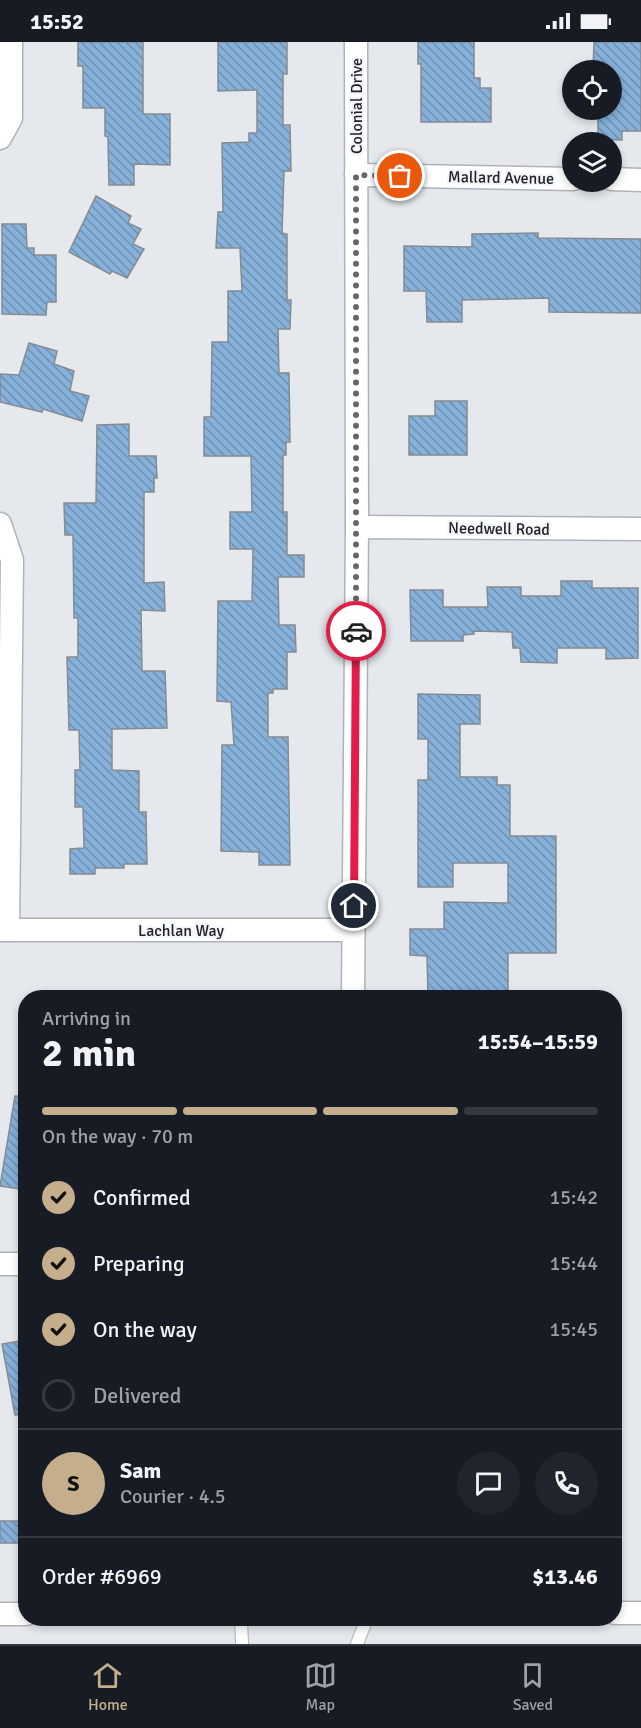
<!DOCTYPE html>
<html lang="en">
<head>
<meta charset="utf-8">
<style>
	body { margin:0; font-family:Signika,sans-serif; background:#20242c; color:#f1f3f6; height:100vh; display:flex; flex-direction:column; font-size:22px; white-space:nowrap }
	* { box-sizing:border-box; margin:0 }
	p { font-size:20px; color:#9ea1a6 }
	.icon { flex:none; width:33px; height:33px; fill:none; stroke:currentColor; stroke-width:2; stroke-linecap:round; stroke-linejoin:round }
	.map { position:relative; flex:1; overflow:hidden }
	.side { position:absolute; left:18px; top:948px; width:604px; height:636px; display:flex; flex-direction:column; background:#171b24; border-radius:24px; box-shadow:0 3px 9px #0003 }
	.side>* { flex:none }
	.tools { position:absolute; left:562px; top:18px; display:grid; gap:12px }
	.tools a { display:grid; place-items:center; width:60px; height:60px; border-radius:50%; background:#171b24; box-shadow:0 3px 9px #0003; font-size:30px }
	.pin { position:absolute; display:grid; place-items:center; width:51px; height:51px; color:#fff; margin:-26px; border:3px solid #fff; border-radius:50%; box-shadow:0 2px 6px #0007 }
	.courier { position:absolute; display:grid; place-items:center; width:60px; height:60px; margin:-30px; border:4px solid #e11d48; border-radius:50%; background:#fff; color:#222; box-shadow:0 2px 8px #0007 }
	.head em { font-style:normal; font-weight:700 }
	.head div { display:flex; flex-direction:column-reverse }
	.head { display:flex; align-items:center; justify-content:space-between; height:102px; padding:0 24px }
	h1 { font-size:39px; font-weight:700; line-height:45px }
	.bar { display:grid; grid-template-columns:repeat(4,1fr); gap:9px 6px; align-content:center; height:72px; padding:0 24px }
	.bar i { height:8px; border-radius:4px; background:#363941 }
	.bar .current { background:#c4ae8c }
	.bar p { grid-column:span 4 }
	.line { display:flex; align-items:center; gap:15px; padding:0 24px; border-top:2px solid #363941 }
	.line div { flex:1 }
	.round { display:grid; place-items:center; flex:none; width:63px; height:63px; border-radius:32px; background:#20242c }
	ol { padding:0 24px; list-style:none }
	li { display:flex; align-items:center; gap:18px; height:66px }
	li p { margin-inline-start:auto }
	li .icon { padding:6px; border-radius:50%; background:#c4ae8c; color:#111; stroke-width:4 }
	li:last-child { color:#9ea1a6 }
	li i { width:33px; height:33px; border:3px solid #363941; border-radius:50% }
	.status { display:flex; justify-content:space-between; align-items:center; height:42px; padding:0 30px; background:#171b24; direction:ltr }
	.status svg { height:16px; fill:currentColor }
	.tabs { display:flex; justify-content:space-around; align-items:center; height:84px; border-top:2px solid #363941; background:#171b24; font-size:16px; color:#9ea1a6 }
	.tabs a { display:grid; justify-items:center; gap:3px }
	.tabs .current { color:#c4ae8c }
	.map>svg:first-child { display:block }
	.building { fill:url(#building-back-hatch); stroke:#878b8f; stroke-width:1.5 }
	.lines { fill:none; stroke-linecap:round; stroke-linejoin:round }
	.lane-casing { stroke:#afb3b7; stroke-width:14 }
	.street-casing { stroke:#afb3b7; stroke-width:25 }
	.lane { stroke:#fff; stroke-width:12 }
	.street { stroke:#fff; stroke-width:22 }
	.done { stroke:#65686a; stroke-width:6; stroke-dasharray:0 10.8 }
	.route { stroke:#e11d48; stroke-width:8 }
	.labels { text-anchor:middle; stroke-width:4.5; stroke-linejoin:round; paint-order:stroke }
	.street-label { font-size:16px; fill:#202223; stroke:#f2f6fb }
</style>
</head>
<body>
<div class="status"><b>15:52</b><svg viewBox="0 0 49 12"><path d="M0 12V9h3v3zM5 12V6h3v6zM10 12V3h3v9zM15 12V0h3v12zM26 1h20v11H26zM47 4h2v5h-2z"/></svg></div>
<div class="map">
<svg width="641" height="1602" viewBox="0 0 641 1602">
	<defs>
		<pattern id="building-back-hatch" width="6" height="6" patternUnits="userSpaceOnUse" patternTransform="scale(1.5)"><rect width="6" height="6" fill="#86b1da"/><path d="M-1 5l2 2M0 0l6 6M5-1l2 2" fill="none" stroke="#6d90b0"/></pattern>
	</defs>
	<rect width="100%" height="100%" fill="#e5e9ee"/>
	<g class="building">
		<polygon points="78,0 143,0 143,72 170,72 170,123 134,122 134,143 109,143 108,95 105,94 105,66 83,66 83,24 78,24"/>
		<polygon points="218,0 287,0 287,32 283,32 283,83 290,83 291,129 284,129 282,191 287,192 287,258 291,258 290,287 278,287 279,331 289,331 290,400 286,400 286,413 283,413 283,470 287,470 287,513 304,513 304,535 278,535 279,583 295,583 296,610 287,610 287,647 273,647 273,651 268,651 268,695 288,695 290,823 259,823 259,810 221,809 222,703 234,703 231,660 217,659 218,559 252,559 253,507 230,507 230,470 252,470 251,414 204,414 204,375 211,375 212,300 228,300 228,249 242,249 240,206 216,206 218,170 223,170 222,101 249,100 249,91 257,91 257,48 218,49"/>
		<polygon points="418,0 474,0 474,36 480,36 480,46 491,46 491,80 421,80 421,22 418,22"/>
		<polygon points="594,0 641,0 641,89 622,89 622,98 598,97 598,68 612,68 612,28 593,27"/>
		<polygon points="96,154 131,174 128,181 141,187 133,202 144,207 127,236 112,229 110,232 69,210"/>
		<polygon points="2,182 26,182 27,206 34,206 34,213 56,213 56,260 47,260 46,273 2,272"/>
		<polygon points="538,191 538,196 641,197 641,271 549,270 549,256 462,258 462,280 427,280 426,249 404,249 404,204 472,205 472,192"/>
		<polygon points="29,301 57,309 54,322 74,329 70,349 89,354 82,379 43,367 42,370 0,360 0,332 19,333"/>
		<polygon points="435,359 467,359 467,413 409,413 409,374 435,374"/>
		<polygon points="129,382 129,414 156,414 157,436 154,436 154,450 144,450 144,541 164,540 165,569 141,568 142,629 165,629 167,686 112,687 112,728 139,729 139,770 146,770 147,822 124,822 124,826 95,826 95,832 70,832 70,807 84,806 83,765 75,765 75,728 80,728 79,688 69,688 67,615 78,615 78,576 74,576 73,493 65,493 64,461 96,461 97,383"/>
		<polygon points="561,539 592,539 592,546 638,546 638,616 606,617 606,606 557,606 557,621 521,620 520,606 513,606 512,590 474,589 474,592 463,593 463,599 411,599 410,548 443,548 443,565 488,565 487,545 521,545 521,554 561,554"/>
		<polygon points="418,652 480,653 480,682 460,682 460,735 497,735 497,743 510,743 510,794 556,794 556,911 508,911 508,956 428,956 427,914 410,913 410,887 444,887 444,860 508,861 508,821 453,821 453,845 418,845 418,738 428,738 428,697 418,697"/>
		<polygon points="15,1054 26,1055 26,1148 0,1144"/>
		<polygon points="26,1298 26,1372 15,1373 2,1302"/>
		<rect x="0" y="1479" width="26" height="22"/>
	</g>
	<g class="lines">
		<defs>
			<g id="lane">
				<polyline points="241,1576 242,1602"/>
				<polyline points="357,1602 367,1576"/>
			</g>
			<g id="street">
				<polyline points="0,96 11,76 11,0"/>
				<polyline points="356,133 573,137"/>
				<polyline points="612,137 641,138"/>
				<polyline points="0,482 12,518 8,888"/>
				<polyline points="357,485 641,487"/>
				<polyline points="0,888 353,888"/>
				<polyline points="353,956 357,485 356,0"/>
				<polyline points="0,1222 26,1222"/>
				<polyline points="615,1571 641,1571"/>
				<polyline points="0,1572 26,1572"/>
			</g>
		</defs>
		<use href="#lane" class="lane-casing"/>
		<use href="#street" class="street-casing"/>
		<use href="#lane" class="lane"/>
		<use href="#street" class="street"/>
	</g>
	<g class="lines">
		<polyline class="done" points="356,589 356,133 400,134"/>
		<polyline class="route" points="354,864 356,589"/>
	</g>
	<g class="labels">
		<g class="street-label">
			<text transform="translate(356 64) rotate(-90)" y="6">Colonial Drive</text>
			<text transform="translate(501 135) rotate(1)" y="6">Mallard Avenue</text>
			<text transform="translate(499 486) rotate(1)" y="6">Needwell Road</text>
			<text x="181" y="894">Lachlan Way</text>
		</g>
	</g>
</svg>
<div class="tools">
<a><svg class="icon" aria-label="locate" viewBox="0 0 24 24"><circle cx="12" cy="12" r="6"/><path d="M12 2v4M12 18v4M2 12h4M18 12h4"/></svg></a>
<a><svg class="icon" aria-label="layers" viewBox="0 0 24 24"><path d="M12 4l9 5-9 5-9-5zM3 14l9 5 9-5"/></svg></a>
</div>
<div class="pin" style="left:400px;top:134px;background:#ea580c"><svg class="icon" aria-label="bag" viewBox="0 0 24 24"><path d="M5 8h14l-1 12H6zM9 8a3 3 0 0 1 6 0"/></svg></div>
<div class="pin" style="left:354px;top:864px;background:#1f2937"><svg class="icon" aria-label="home" viewBox="0 0 24 24"><path d="M3 11l9-7 9 7M6 9v11h12V9"/></svg></div>
<div class="courier" style="left:356px;top:589px"><svg class="icon" aria-label="car" viewBox="0 0 24 24"><path d="M5 17H2v-5l4-1 3-4h7l3 4 3 1v5h-3M9 17h6M6 11h13"/><circle cx="7" cy="17" r="2"/><circle cx="17" cy="17" r="2"/></svg></div>
<section class="side">
<div class="head"><div><h1>2 min</h1><p>Arriving in</p></div><em>15:54–15:59</em></div>
<div class="bar"><i class="current"></i><i class="current"></i><i class="current"></i><i></i><p>On the way · 70 m</p></div>
<ol>
<li><svg class="icon" aria-label="check" viewBox="0 0 24 24"><path d="M5 12l5 5 9-10"/></svg>Confirmed<p>15:42</p></li>
<li><svg class="icon" aria-label="check" viewBox="0 0 24 24"><path d="M5 12l5 5 9-10"/></svg>Preparing<p>15:44</p></li>
<li><svg class="icon" aria-label="check" viewBox="0 0 24 24"><path d="M5 12l5 5 9-10"/></svg>On the way<p>15:45</p></li>
<li><i></i>Delivered</li>
</ol>
<div class="line" style="height:108px"><b class="round" style="background:#c4ae8c;color:#111">S</b><div><b>Sam</b><p>Courier · 4.5</p></div><a class="round"><svg class="icon" aria-label="chat" viewBox="0 0 24 24"><path d="M4 5h16v11H9l-5 4z"/></svg></a><a class="round"><svg class="icon" aria-label="phone" viewBox="0 0 24 24"><path d="M5 4h4l2 5-3 2q2 4 5 5l2-3 5 2v4C11 20 4 13 5 4z"/></svg></a></div>
<div class="line" style="height:78px"><div>Order #6969</div><b>$13.46</b></div>
</section>
</div>
<nav class="tabs">
<a class="current"><svg class="icon" aria-label="home" viewBox="0 0 24 24"><path d="M3 11l9-7 9 7M6 9v11h12V9"/></svg>Home</a>
<a><svg class="icon" aria-label="map" viewBox="0 0 24 24"><path d="M3 6l6-2 6 2 6-2v14l-6 2-6-2-6 2zM9 4v14M15 6v14"/></svg>Map</a>
<a><svg class="icon" aria-label="saved" viewBox="0 0 24 24"><path d="M7 4h10v16l-5-4-5 4z"/></svg>Saved</a>
</nav>
</body>
</html>
